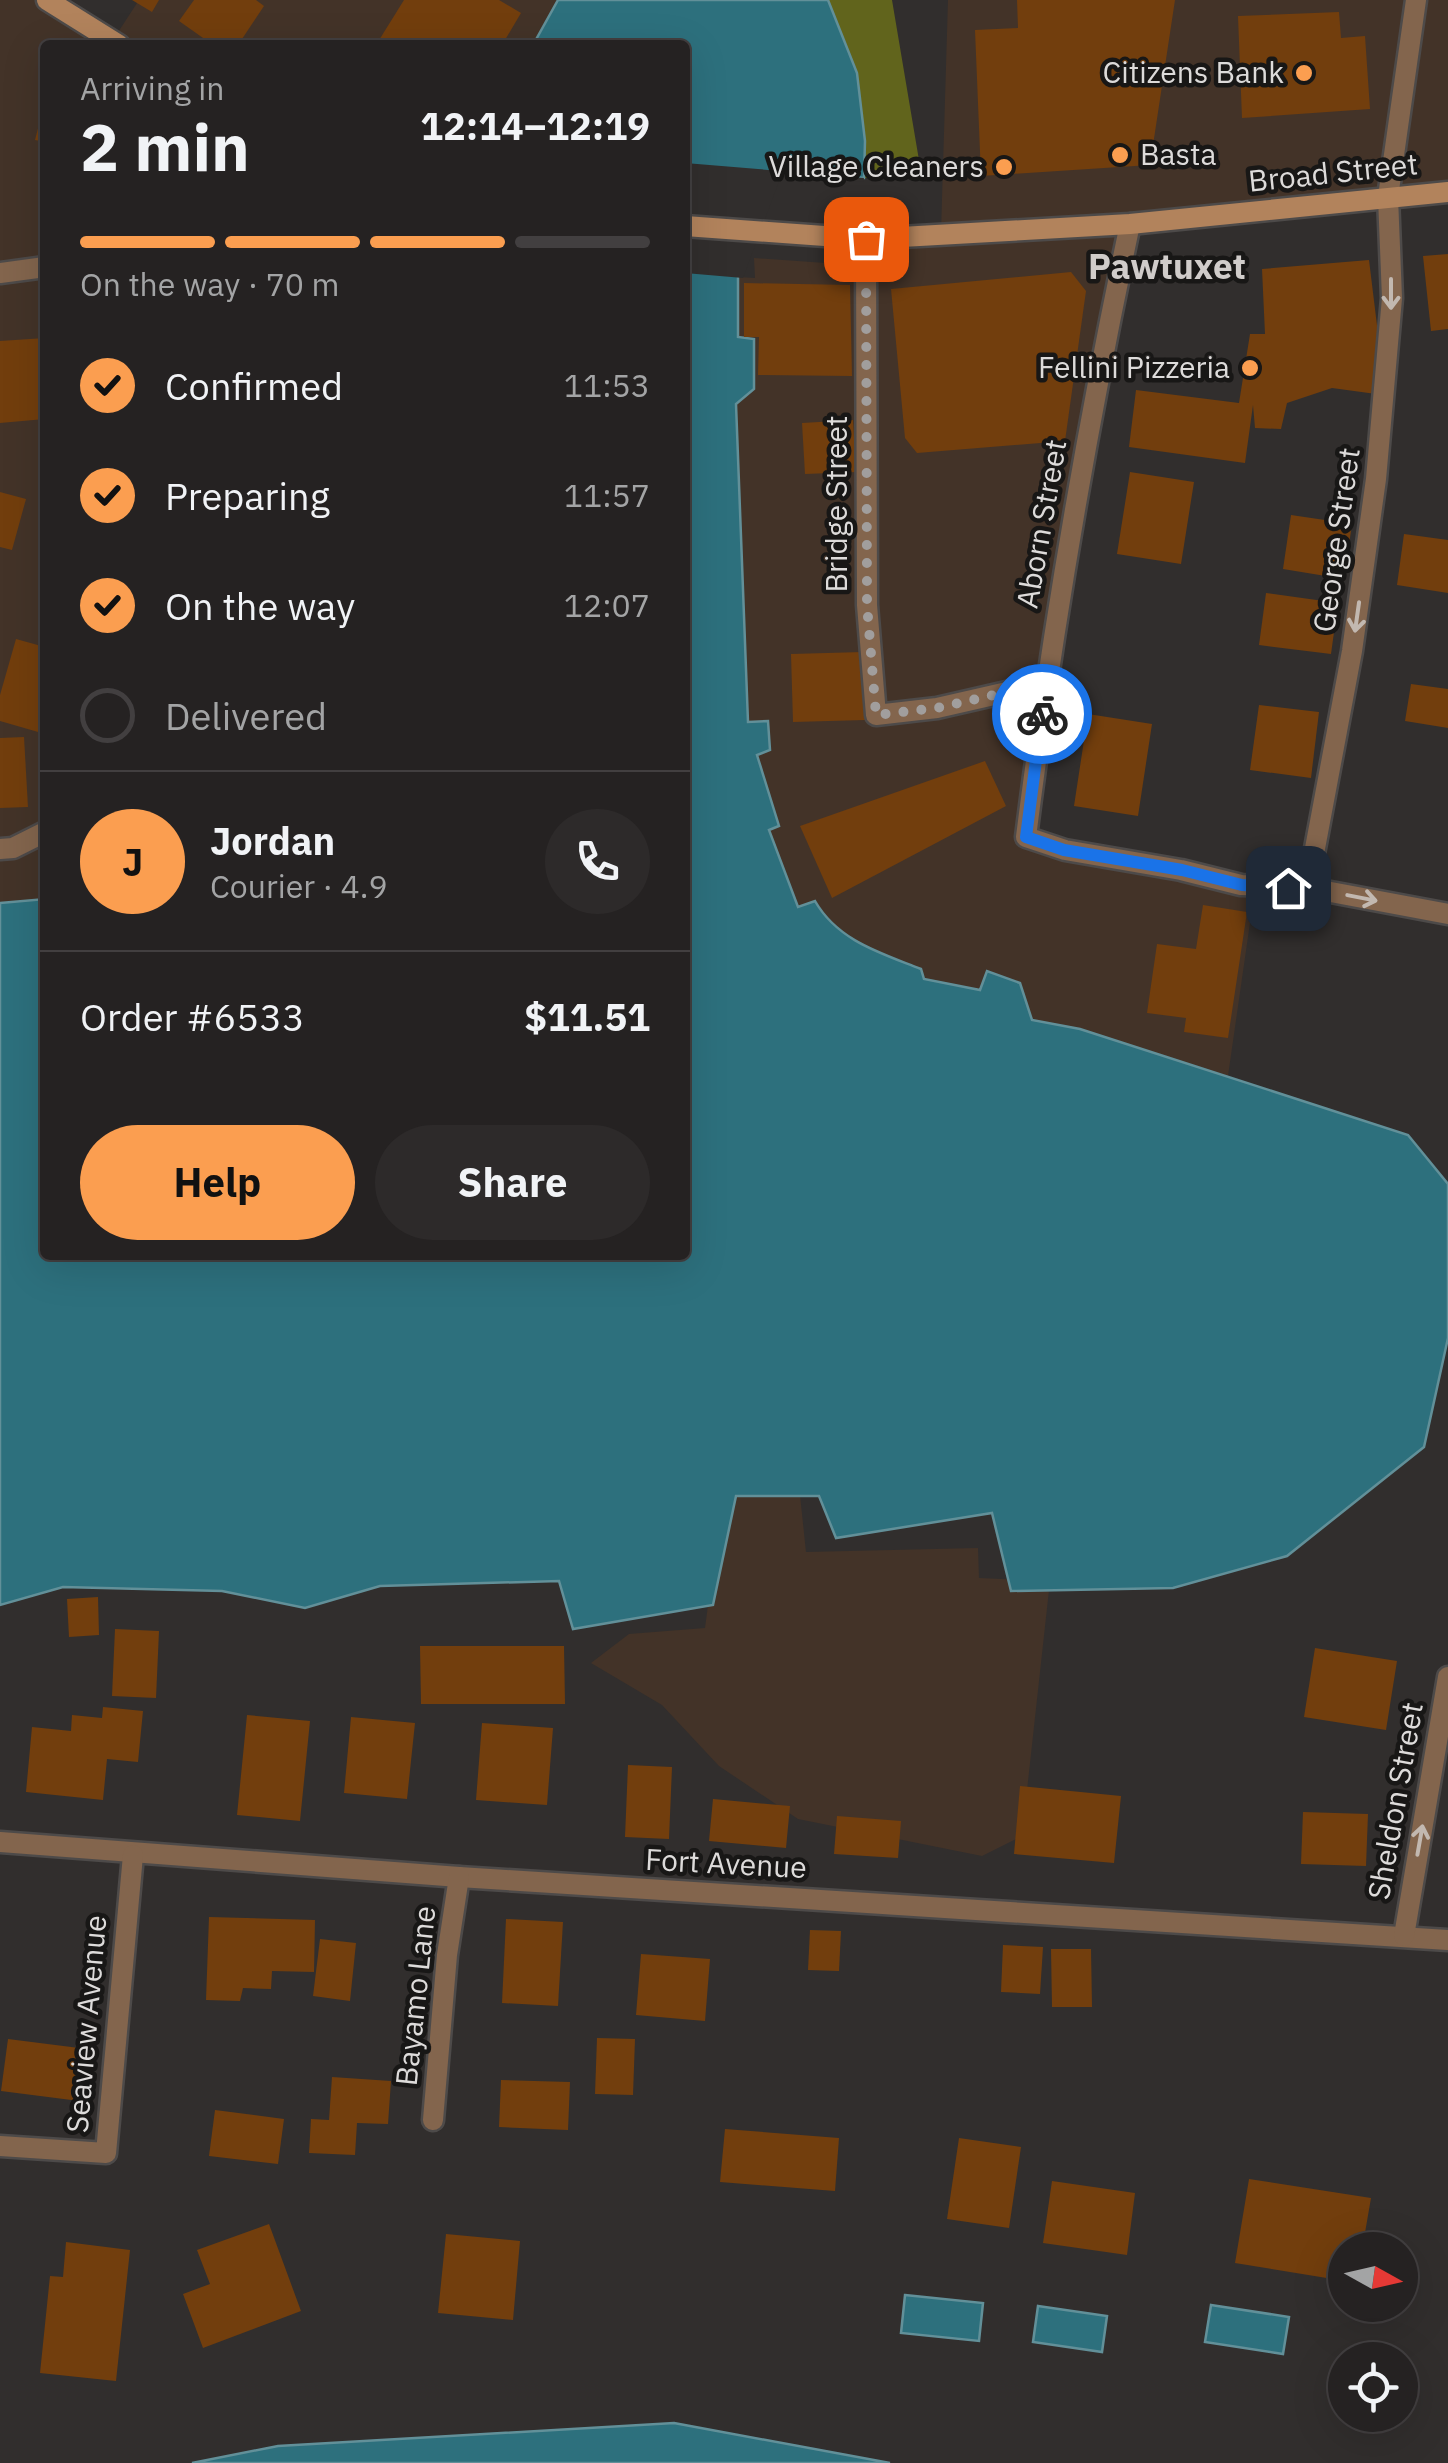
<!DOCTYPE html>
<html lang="en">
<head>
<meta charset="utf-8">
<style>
	body { margin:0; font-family:"IBM Plex Sans",sans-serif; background:#2d2a2a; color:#f1f3f6; height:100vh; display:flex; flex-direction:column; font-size:38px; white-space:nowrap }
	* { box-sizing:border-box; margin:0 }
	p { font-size:32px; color:#a3a4a5 }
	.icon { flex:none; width:55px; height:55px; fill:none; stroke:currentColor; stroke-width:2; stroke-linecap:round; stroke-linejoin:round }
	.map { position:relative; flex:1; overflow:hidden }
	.panel { position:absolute; left:40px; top:40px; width:650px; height:1220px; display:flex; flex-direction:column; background:#252222; border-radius:10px; box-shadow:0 10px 40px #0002,0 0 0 2px #423f40 }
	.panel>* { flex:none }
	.needle { width:65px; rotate:98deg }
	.buttons { position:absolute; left:1328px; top:2232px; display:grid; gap:20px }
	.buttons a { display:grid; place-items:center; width:90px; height:90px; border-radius:50%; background:#252222; box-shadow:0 10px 40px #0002,0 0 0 2px #423f40; font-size:50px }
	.pin { position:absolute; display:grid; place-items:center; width:85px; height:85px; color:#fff; margin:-42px; border-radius:20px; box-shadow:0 5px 15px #0006 }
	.courier { position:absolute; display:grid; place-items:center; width:100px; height:100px; margin:-50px; border:8px solid #1a73e8; border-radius:50%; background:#fff; color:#222; box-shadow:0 2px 12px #0007 }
	.headline em { font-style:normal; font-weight:800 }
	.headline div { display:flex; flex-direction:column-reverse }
	.headline { display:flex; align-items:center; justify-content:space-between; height:170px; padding:0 40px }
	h1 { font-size:65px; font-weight:800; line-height:75px }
	.bar { display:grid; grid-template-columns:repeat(4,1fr); gap:15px 10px; align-content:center; height:120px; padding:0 40px }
	.bar i { height:12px; border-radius:8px; background:#423f40 }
	.bar .on { background:#fb9e50 }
	.bar p { grid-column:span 4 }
	.line { display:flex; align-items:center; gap:25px; padding:0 40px; border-top:2px solid #423f40 }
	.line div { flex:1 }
	.round { display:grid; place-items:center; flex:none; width:105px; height:105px; border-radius:52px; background:#2d2a2a }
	ol { padding:0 40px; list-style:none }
	li { display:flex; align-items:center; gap:30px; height:110px }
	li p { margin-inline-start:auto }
	li .icon { padding:10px; border-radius:50%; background:#fb9e50; color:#111; stroke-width:4 }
	li:last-child { color:#a3a4a5 }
	li i { width:55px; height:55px; border:5px solid #423f40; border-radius:50% }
	.cta { display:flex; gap:20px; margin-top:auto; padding:20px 40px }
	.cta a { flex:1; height:115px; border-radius:60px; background:#fb9e50; color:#111; font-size:40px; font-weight:800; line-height:115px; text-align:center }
	.cta a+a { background:#2d2a2a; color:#f1f3f6 }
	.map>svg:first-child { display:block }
	.commercial { fill:#433328 }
	.forest { fill:#61641c }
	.water { fill:#2d707d; stroke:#629099; stroke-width:2.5 }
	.pier { fill:#312e2d }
	.building { fill:#723e0d }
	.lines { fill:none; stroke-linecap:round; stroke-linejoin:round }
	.minor-casing { stroke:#4d4a49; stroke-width:25 }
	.tertiary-casing { stroke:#4d4a49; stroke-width:25 }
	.secondary-casing { stroke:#4d4a49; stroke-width:25 }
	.minor { stroke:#83654d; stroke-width:20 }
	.tertiary { stroke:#83654d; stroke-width:20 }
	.secondary { stroke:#b2835c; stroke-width:20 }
	.oneway { stroke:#c2b8b0 }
	.done { stroke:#a19e9d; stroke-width:10; stroke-dasharray:0 18 }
	.route { stroke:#1a73e8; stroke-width:12 }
	.poi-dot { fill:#fb9e50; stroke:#181716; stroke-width:4 }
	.labels { text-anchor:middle; stroke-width:9; stroke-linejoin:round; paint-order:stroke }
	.poi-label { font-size:30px; fill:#dddbda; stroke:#181716; text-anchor:end }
	.street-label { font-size:30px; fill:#dddbda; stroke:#181716 }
	.quarter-label { font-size:35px; font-weight:bold; fill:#d0ccca; stroke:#181716 }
</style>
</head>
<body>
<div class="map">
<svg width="1448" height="2463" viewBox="0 0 1448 2463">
	<rect width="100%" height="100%" fill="#312e2d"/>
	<g class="commercial">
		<polygon points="0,0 50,0 113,40 139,0 558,0 533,45 45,45 45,899 0,903"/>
		<polygon points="948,0 1448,0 1448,192 1143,225 1130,238 1032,824 1037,838 1255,888 1228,1076 1080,1029 1032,1020 1020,983 987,971 981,990 923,979 921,969 857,943 825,918 815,901 799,908 769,829 779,825 757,754 767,721 748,722 736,403 754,389 738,338 738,277 755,278 754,258 840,264 941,232"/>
		<polygon points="723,1492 800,1495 806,1552 978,1548 979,1578 1050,1581 1022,1836 982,1856 798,1819 719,1766 662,1705 591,1663 629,1634 705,1628"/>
	</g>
	<polygon class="forest" points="828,0 892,0 922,178 864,178 865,141 857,73"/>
	<g class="water">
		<path d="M558,0H828L857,73L865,141L864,178L778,171L738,277V337L754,339V389L736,404L748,722L768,721L770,750L757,755L779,826L769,830L798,907L815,901C838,941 881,953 921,969L924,979L980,990L987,971L1020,983L1032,1020L1080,1029L1408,1135L1448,1184V1338L1424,1447L1287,1556L1173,1588L1011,1591L992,1513L836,1538L819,1496H736L713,1605L573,1629L559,1581L380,1586L305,1608L222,1591L63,1587L0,1605V903L45,899V1255H685V45H533Z"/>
		<polygon points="905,2295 983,2303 979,2341 901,2333"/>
		<polygon points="1211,2305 1289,2317 1283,2354 1205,2342"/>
		<polygon points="1038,2306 1107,2316 1102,2352 1033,2342"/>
		<polygon points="674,2423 890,2463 192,2463 278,2446"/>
	</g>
	<polygon class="pier" points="685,163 864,178 863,182 781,176 743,278 685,273"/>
	<g class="building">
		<polygon points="132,0 159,0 152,12"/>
		<polygon points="194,0 256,0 264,6 238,45 213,45 179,21"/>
		<polygon points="404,0 499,0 521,13 502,45 376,45"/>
		<polygon points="1017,0 1175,0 1150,165 981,176 975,30 1018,28"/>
		<polygon points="1339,12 1341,38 1365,36 1370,109 1242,118 1238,16"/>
		<polygon points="44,105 45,105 45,142 35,140"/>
		<polygon points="1448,254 1448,329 1431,331 1423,256"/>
		<polygon points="1369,260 1381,358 1376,394 1332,388 1287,403 1281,429 1255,428 1253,405 1245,463 1129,447 1136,390 1239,403 1250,334 1265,334 1262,269"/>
		<polygon points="1071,272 1086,291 1065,441 917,453 905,438 891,289"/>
		<polygon points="744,283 850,285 852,376 758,375 759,337 744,337"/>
		<polygon points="45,338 45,419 0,423 0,341"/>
		<polygon points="853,420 856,472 805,474 802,423"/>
		<polygon points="1130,472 1194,482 1181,564 1117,554"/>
		<polygon points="0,492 26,499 12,550 0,547"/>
		<polygon points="1291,515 1352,524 1344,579 1283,569"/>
		<polygon points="1404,534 1448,540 1448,593 1397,585"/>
		<polygon points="1266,593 1338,603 1331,654 1259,645"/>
		<polygon points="16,639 45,647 45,734 0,721 0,695"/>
		<polygon points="863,652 865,720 793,722 791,654"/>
		<polygon points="1411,684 1448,689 1448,728 1405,721"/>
		<polygon points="1259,705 1319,712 1311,778 1250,770"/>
		<polygon points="1088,714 1152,724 1138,816 1074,806"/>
		<polygon points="24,737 28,807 0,808 0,738"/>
		<polygon points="985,761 1006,806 832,898 800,826"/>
		<polygon points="1203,905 1247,912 1228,1038 1184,1032 1186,1018 1147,1013 1157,944 1196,949"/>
		<polygon points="98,1597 99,1635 69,1637 67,1599"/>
		<polygon points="115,1629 159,1631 156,1698 112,1696"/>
		<polygon points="420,1646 564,1646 565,1704 421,1704"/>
		<polygon points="1315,1648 1397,1661 1386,1730 1304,1717"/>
		<polygon points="103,1707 143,1711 138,1762 107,1759 103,1800 26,1792 32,1727 71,1731 72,1715 102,1718"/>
		<polygon points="247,1715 310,1721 300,1821 237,1815"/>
		<polygon points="351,1717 415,1723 407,1799 344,1793"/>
		<polygon points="482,1723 553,1728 547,1805 476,1800"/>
		<polygon points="628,1765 672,1767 669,1839 625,1837"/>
		<polygon points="1020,1786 1121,1796 1114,1863 1014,1854"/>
		<polygon points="713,1799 790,1806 786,1848 709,1841"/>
		<polygon points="1303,1812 1368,1814 1366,1866 1301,1864"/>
		<polygon points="837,1816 901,1821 898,1858 834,1854"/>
		<polygon points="209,1917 315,1920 314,1972 272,1971 271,1989 243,1988 240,2001 206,2000"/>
		<polygon points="506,1919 563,1922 558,2006 502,2003"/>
		<polygon points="810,1930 841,1931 839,1971 808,1970"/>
		<polygon points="320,1939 356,1943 350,2001 313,1996"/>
		<polygon points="1003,1945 1043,1947 1040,1994 1001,1992"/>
		<polygon points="1051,1949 1091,1949 1092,2007 1052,2007"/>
		<polygon points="641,1954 710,1959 705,2021 636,2015"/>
		<polygon points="597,2038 635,2039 633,2095 595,2094"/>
		<polygon points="8,2039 95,2050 87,2102 1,2091"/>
		<polygon points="332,2077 391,2081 388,2124 357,2123 355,2155 309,2153 311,2119 329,2120"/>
		<polygon points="501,2080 570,2082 568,2130 499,2127"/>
		<polygon points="215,2110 284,2119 278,2164 209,2156"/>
		<polygon points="725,2129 839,2138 835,2191 720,2182"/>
		<polygon points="959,2138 1021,2147 1009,2228 947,2219"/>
		<polygon points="1249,2179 1371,2198 1362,2250 1345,2250 1345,2281 1235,2263"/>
		<polygon points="1052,2181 1135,2193 1127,2255 1043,2243"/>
		<polygon points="269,2224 301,2311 203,2348 183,2294 210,2284 197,2250"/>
		<polygon points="446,2234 520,2241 513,2320 438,2313"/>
		<polygon points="66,2242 130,2250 116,2381 40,2373 50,2276 63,2277"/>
	</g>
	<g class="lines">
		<defs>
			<g id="minor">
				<path d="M1130,224C1087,427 1052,631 1026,837L1065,850L1181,870L1241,885L1304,887L1448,914"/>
				<polyline points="866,239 867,605 876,715 937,708 1046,683"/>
				<polyline points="0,849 13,848 45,832"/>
				<polyline points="1304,887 1313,859 1352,651 1376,479 1392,298 1388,197 1416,0"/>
				<polyline points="0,1842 459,1877 1448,1940"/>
				<polyline points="1404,1936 1448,1677"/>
				<polyline points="433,2120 447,1955 459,1877"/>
				<polyline points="0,2146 106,2153 133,1855"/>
			</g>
			<polyline id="tertiary" points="0,273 45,267"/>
			<g id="secondary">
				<polyline points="47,0 119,45"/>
				<polyline points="685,226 866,239 1130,224 1448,192"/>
			</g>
		</defs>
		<use href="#minor" class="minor-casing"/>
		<use href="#tertiary" class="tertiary-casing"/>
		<use href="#secondary" class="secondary-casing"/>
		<use href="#minor" class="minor"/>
		<use href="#tertiary" class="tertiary"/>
		<use href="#secondary" class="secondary"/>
	</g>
	<defs><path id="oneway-shaft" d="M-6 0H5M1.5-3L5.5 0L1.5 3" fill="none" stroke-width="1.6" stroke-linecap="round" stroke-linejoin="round" transform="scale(2.5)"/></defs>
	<g class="oneway">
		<use href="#oneway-shaft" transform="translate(1391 294) rotate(90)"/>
		<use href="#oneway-shaft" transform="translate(1357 617) rotate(98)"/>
		<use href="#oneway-shaft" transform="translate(1362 898) rotate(11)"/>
		<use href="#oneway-shaft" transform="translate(1420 1840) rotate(-80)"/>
	</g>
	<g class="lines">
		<polyline class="done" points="866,239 867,605 876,715 937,708 1046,683 1042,714"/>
		<polyline class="route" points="1042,714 1026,837 1064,850 1182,870 1242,885 1288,888"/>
	</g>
	<g class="poi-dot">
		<circle cx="1304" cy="73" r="10"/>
		<circle cx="1120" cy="155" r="10"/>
		<circle cx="1004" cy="167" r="10"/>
		<circle cx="1250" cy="368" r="10"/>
	</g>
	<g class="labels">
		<g class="poi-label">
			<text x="1284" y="83">Citizens Bank</text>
			<text x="1140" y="165" text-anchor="start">Basta</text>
			<text x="984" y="177">Village Cleaners</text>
			<text x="1230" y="378">Fellini Pizzeria</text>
		</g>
		<g class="street-label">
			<text transform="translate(1333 173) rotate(-6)" y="10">Broad Street</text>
			<text transform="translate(837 504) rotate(-90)" y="10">Bridge Street</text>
			<text transform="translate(1042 524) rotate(-80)" y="10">Aborn Street</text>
			<text transform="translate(1337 540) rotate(-82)" y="10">George Street</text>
			<text transform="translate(1396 1801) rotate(-80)" y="10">Sheldon Street</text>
			<text transform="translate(726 1864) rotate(3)" y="10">Fort Avenue</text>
			<text transform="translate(416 1996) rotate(-84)" y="10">Bayamo Lane</text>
			<text transform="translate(87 2024) rotate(-85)" y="10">Seaview Avenue</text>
		</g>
		<g class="quarter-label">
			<text x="1167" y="279">Pawtuxet</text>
		</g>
	</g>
</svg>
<div class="buttons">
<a><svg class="needle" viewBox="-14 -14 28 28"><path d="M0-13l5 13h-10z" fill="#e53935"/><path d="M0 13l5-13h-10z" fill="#a3a4a5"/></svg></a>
<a><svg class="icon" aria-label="locate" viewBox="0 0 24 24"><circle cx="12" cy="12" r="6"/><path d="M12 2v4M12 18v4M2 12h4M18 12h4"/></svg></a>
</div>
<div class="pin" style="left:866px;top:239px;background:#ea580c"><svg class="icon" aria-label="bag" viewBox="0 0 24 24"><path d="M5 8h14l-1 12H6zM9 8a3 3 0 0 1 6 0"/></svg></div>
<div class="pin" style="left:1288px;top:888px;background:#1f2937"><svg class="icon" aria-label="home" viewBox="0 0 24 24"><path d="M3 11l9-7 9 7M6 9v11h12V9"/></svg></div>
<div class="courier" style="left:1042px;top:714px"><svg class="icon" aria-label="bike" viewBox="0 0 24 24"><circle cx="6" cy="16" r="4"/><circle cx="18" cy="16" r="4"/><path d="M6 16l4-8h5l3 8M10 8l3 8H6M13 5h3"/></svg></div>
<section class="panel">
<div class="headline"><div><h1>2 min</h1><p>Arriving in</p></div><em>12:14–12:19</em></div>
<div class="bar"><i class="on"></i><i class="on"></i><i class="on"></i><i></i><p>On the way · 70 m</p></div>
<ol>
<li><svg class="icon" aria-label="check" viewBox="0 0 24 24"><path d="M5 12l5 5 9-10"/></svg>Confirmed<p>11:53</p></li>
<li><svg class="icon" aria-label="check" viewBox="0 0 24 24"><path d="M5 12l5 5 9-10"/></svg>Preparing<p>11:57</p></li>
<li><svg class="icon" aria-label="check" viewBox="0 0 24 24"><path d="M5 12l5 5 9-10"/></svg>On the way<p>12:07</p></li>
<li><i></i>Delivered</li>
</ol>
<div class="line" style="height:180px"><b class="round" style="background:#fb9e50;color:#111">J</b><div><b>Jordan</b><p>Courier · 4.9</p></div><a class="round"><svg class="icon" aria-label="phone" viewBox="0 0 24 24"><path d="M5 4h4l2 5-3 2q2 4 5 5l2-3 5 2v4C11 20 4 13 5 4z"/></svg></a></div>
<div class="line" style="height:130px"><div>Order #6533</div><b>$11.51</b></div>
<div class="cta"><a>Help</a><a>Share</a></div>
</section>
</div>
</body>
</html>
